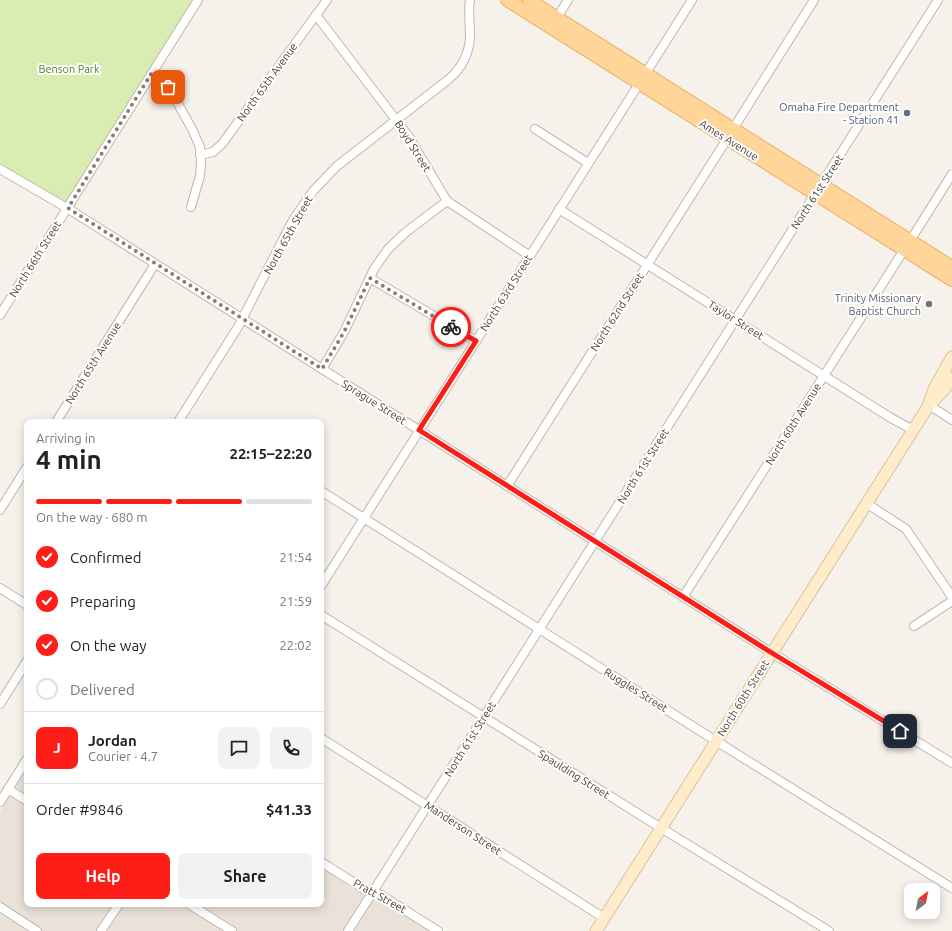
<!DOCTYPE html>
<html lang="en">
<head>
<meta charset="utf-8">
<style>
	body { margin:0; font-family:Ubuntu,sans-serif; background:#f2f2f2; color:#222; height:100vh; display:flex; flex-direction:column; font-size:15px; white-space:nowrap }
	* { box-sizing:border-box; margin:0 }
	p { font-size:13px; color:#767676 }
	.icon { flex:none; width:22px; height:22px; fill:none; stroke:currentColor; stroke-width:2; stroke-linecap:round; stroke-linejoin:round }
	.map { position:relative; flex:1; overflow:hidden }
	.panel { position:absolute; left:24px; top:419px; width:300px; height:488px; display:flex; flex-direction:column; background:#fff; border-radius:8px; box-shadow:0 2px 10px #0003 }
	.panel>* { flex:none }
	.needle { width:26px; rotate:32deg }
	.fabs { position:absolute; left:904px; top:883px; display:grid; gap:8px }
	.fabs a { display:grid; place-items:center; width:36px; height:36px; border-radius:8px; background:#fff; box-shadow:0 2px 10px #0003; font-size:20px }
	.pin { position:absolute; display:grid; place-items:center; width:34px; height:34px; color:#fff; margin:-17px; border-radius:8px; box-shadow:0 2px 6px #0006 }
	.courier { position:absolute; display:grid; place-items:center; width:40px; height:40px; margin:-20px; border:3px solid #ff1d18; border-radius:50%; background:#fff; color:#222; box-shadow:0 1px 5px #0007 }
	.head em { font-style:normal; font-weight:700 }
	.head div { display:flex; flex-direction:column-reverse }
	.head { display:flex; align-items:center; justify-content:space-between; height:68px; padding:0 12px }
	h1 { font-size:26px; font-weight:700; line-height:30px }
	.bar { display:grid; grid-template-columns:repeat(4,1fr); gap:6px 4px; align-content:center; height:48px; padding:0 12px }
	.bar i { height:5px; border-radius:3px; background:#e0e0e0 }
	.bar .selected { background:#ff1d18 }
	.bar p { grid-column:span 4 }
	.line { display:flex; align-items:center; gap:10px; padding:0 12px; border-top:1px solid #e0e0e0 }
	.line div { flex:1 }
	.round { display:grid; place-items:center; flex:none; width:42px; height:42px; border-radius:8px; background:#f2f2f2 }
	ol { padding:0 12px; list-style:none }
	li { display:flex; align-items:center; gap:12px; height:44px }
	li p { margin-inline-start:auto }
	li .icon { padding:4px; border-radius:50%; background:#ff1d18; color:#fff; stroke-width:4 }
	li:last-child { color:#767676 }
	li i { width:22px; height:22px; border:2px solid #e0e0e0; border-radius:50% }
	.action { display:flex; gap:8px; margin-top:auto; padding:8px 12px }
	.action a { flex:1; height:46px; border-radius:8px; background:#ff1d18; color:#fff; font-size:16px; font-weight:700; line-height:46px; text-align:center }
	.action a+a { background:#f2f2f2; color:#222 }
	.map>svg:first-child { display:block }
	.residential { fill:#eae2d8 }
	.green { fill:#d9ecb1 }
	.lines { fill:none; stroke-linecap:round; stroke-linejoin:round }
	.minor-casing { stroke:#c2b7ac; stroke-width:10 }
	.secondary-casing { stroke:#dbc29a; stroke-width:13 }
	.primary-casing { stroke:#ebb163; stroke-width:14 }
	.minor { stroke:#fff; stroke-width:8 }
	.secondary { stroke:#ffeccb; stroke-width:11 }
	.primary { stroke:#ffd59a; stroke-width:12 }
	.done { stroke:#867f76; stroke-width:4; stroke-dasharray:0 7.2 }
	.route { stroke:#ff1d18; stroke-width:5 }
	.service-dot { fill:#5c6f8a; stroke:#fff; stroke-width:1.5 }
	.worship-dot { fill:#6b7280; stroke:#fff; stroke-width:1.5 }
	.labels { text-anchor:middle; stroke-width:4; stroke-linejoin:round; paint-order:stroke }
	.park-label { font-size:11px; fill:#548126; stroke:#fff }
	.street-label { font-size:11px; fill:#4a4137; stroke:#fff }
	.service-label { font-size:11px; fill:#4e5e75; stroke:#fff; text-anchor:end }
	.worship-label { font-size:11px; fill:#5b616d; stroke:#fff; text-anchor:end }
</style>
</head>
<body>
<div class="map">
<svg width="952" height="931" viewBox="0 0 952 931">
	<rect width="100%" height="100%" fill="#f6f1ea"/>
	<polygon class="residential" points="27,769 27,904 321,904 321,868 355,890 380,897 433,931 0,931 0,811"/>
	<polygon class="green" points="0,0 193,0 66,204 0,163"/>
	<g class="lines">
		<defs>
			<g id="minor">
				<polyline points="316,15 409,137 447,201 530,256"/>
				<polyline points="557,18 568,0"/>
				<polyline points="151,74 164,83 172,93 192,129 200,147 201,163 200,176 191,207"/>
				<polyline points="535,129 588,163"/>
				<polyline points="733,129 814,0"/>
				<polyline points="200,155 213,152 222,144 327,0"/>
				<polyline points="0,169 67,208 772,653 952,763"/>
				<polyline points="559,209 891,418 913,430"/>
				<polyline points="910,241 952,174"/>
				<polyline points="370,278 476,341"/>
				<polyline points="0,315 198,0"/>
				<polyline points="322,369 344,332 374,269 388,249 406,232 447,201"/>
				<polyline points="929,405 952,420"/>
				<polyline points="56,422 155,264"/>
				<path d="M178,422L238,327L293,220L313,191L337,166L449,79C462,68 470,52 470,35C470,23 468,11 470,0"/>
				<polyline points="507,486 727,139"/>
				<polyline points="321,491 716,741 952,888"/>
				<polyline points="866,503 906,529 952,597"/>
				<polyline points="0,510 27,467"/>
				<polyline points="321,586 692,0"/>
				<polyline points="0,588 27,605"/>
				<polyline points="683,597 904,250"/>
				<polyline points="321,615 661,828 829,931"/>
				<polyline points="914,626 952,601"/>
				<polyline points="0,704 27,661"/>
				<polyline points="321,738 604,918"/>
				<polyline points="8,789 27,801"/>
				<polyline points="0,802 27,759"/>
				<polyline points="321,862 364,889 381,895 438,931"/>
				<polyline points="189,904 232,931"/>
				<polyline points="0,907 37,931"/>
				<polyline points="101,931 119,904"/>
				<polyline points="348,931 938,0"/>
			</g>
			<g id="secondary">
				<polyline points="929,404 934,389 952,357"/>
				<polyline points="596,931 929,405 944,390 952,378"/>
			</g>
			<g id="primary">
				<polyline points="507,0 952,280"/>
				<polyline points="529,0 952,267"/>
			</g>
		</defs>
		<use href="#minor" class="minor-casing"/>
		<use href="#secondary" class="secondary-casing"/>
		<use href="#primary" class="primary-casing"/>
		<use href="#minor" class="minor"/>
		<use href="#secondary" class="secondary"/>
		<use href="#primary" class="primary"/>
	</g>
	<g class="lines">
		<polyline class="done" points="168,87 151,74 68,208 322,369 344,332 370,278 451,327"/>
		<polyline class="route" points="451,327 476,341 419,430 772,653 900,731"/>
	</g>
	<circle class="service-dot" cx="907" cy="113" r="4"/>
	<circle class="worship-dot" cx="929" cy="304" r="4"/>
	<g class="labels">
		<g class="park-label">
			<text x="69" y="73">Benson Park</text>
		</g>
		<g class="street-label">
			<text transform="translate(267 82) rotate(-54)" y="4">North 65th Avenue</text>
			<text transform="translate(729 140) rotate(32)" y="4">Ames Avenue</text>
			<text transform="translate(413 146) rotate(58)" y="4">Boyd Street</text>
			<text transform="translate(817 192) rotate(-57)" y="4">North 61st Street</text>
			<text transform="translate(288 235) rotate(-61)" y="4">North 65th Street</text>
			<text transform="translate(35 259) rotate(-58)" y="4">North 66th Street</text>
			<text transform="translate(506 293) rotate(-58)" y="4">North 63rd Street</text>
			<text transform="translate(617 312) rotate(-58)" y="4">North 62nd Street</text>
			<text transform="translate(736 320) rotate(32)" y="4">Taylor Street</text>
			<text transform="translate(93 363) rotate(-58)" y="4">North 65th Avenue</text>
			<text transform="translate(374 402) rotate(32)" y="4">Sprague Street</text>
			<text transform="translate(793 424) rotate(-58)" y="4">North 60th Avenue</text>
			<text transform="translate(643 466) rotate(-58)" y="4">North 61st Street</text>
			<text transform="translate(636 690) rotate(32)" y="4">Ruggles Street</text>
			<text transform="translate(743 698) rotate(-58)" y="4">North 60th Street</text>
			<text transform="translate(470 739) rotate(-58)" y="4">North 61st Street</text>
			<text transform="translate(574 774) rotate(32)" y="4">Spaulding Street</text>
			<text transform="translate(463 828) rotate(33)" y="4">Manderson Street</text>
			<text transform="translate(380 896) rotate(29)" y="4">Pratt Street</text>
		</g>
		<g class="service-label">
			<text x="899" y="111">Omaha Fire Department<tspan x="899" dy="13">- Station 41</tspan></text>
		</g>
		<g class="worship-label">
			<text x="921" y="302">Trinity Missionary<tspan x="921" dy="13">Baptist Church</tspan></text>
		</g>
	</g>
</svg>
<div class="fabs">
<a><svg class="needle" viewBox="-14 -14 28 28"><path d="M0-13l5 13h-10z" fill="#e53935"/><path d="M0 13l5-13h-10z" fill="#767676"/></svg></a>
</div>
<div class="pin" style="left:168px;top:87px;background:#ea580c"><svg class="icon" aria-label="bag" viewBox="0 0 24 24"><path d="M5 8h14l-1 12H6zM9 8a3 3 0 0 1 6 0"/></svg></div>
<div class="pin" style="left:900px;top:731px;background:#1f2937"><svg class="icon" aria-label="home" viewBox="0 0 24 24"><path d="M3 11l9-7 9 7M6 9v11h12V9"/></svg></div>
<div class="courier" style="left:451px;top:327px"><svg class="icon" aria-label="bike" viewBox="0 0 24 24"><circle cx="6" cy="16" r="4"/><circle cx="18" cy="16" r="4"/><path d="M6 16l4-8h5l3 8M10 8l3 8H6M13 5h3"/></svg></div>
<section class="panel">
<div class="head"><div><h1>4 min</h1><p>Arriving in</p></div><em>22:15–22:20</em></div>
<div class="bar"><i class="selected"></i><i class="selected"></i><i class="selected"></i><i></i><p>On the way · 680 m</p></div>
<ol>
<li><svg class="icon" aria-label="check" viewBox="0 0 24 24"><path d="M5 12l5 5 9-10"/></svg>Confirmed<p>21:54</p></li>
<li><svg class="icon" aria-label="check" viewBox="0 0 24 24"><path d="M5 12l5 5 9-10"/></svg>Preparing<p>21:59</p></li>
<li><svg class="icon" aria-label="check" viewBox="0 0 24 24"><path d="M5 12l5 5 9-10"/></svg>On the way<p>22:02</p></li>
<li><i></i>Delivered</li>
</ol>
<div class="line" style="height:72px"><b class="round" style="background:#ff1d18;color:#fff">J</b><div><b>Jordan</b><p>Courier · 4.7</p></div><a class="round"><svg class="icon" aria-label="chat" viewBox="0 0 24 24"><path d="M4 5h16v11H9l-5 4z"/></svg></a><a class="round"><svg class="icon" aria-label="phone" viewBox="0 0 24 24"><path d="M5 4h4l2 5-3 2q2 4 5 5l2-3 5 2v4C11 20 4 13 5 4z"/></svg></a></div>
<div class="line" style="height:52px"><div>Order #9846</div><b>$41.33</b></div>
<div class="action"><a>Help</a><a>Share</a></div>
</section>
</div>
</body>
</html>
